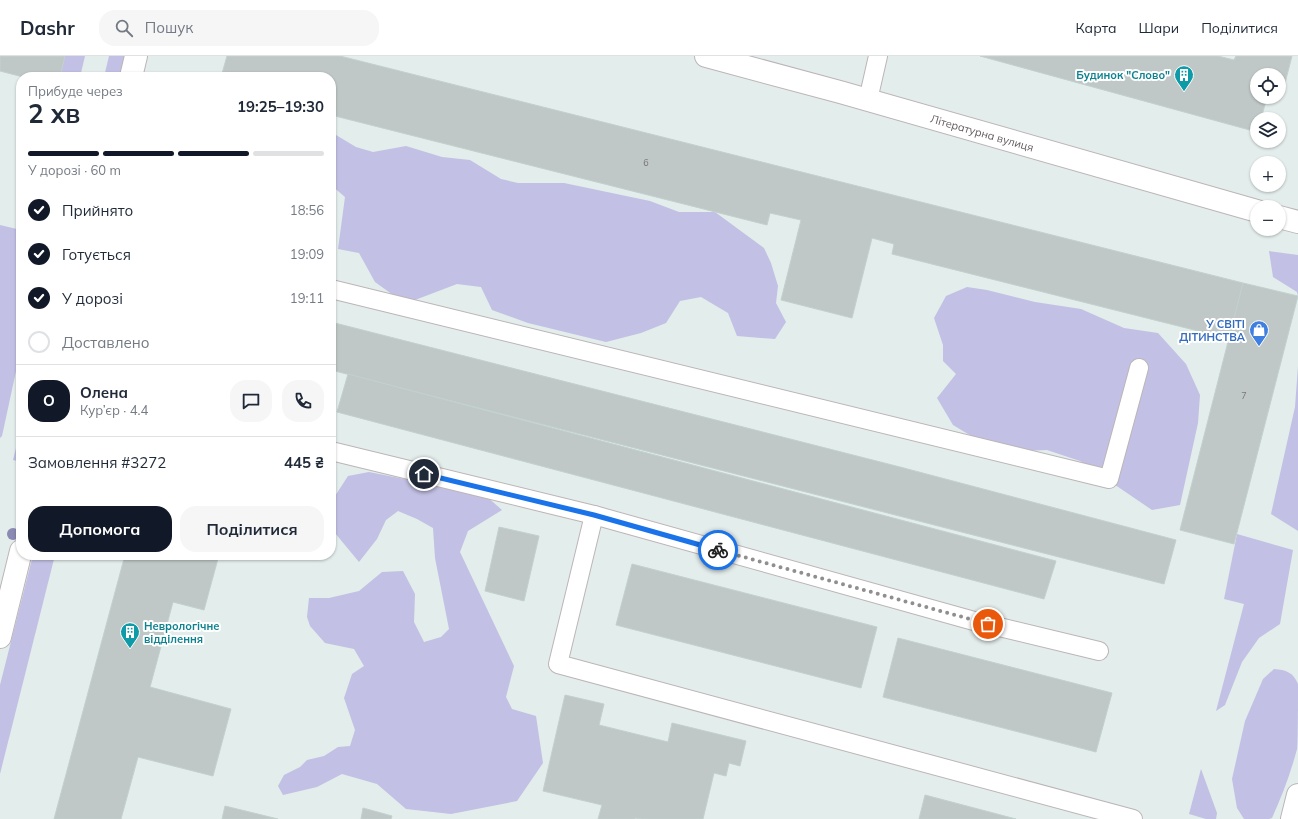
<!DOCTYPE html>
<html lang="uk">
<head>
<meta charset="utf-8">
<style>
	body { margin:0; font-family:Mulish,sans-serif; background:#f6f6f7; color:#1f2937; height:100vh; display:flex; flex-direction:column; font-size:15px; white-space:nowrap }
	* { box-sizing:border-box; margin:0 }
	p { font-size:13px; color:#747a83 }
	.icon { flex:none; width:22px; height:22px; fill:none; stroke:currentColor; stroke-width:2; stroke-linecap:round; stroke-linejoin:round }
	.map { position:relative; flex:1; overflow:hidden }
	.panel { position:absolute; left:16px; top:16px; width:320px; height:488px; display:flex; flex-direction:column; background:#fff; border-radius:16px; box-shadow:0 1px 3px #0004 }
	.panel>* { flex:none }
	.controls { position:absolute; left:1250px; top:12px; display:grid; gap:8px }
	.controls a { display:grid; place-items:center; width:36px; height:36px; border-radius:50%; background:#fff; box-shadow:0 1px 3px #0004; font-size:20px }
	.pin { position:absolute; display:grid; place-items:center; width:34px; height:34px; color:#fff; margin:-17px; border:2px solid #fff; border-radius:50%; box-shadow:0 1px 4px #0007 }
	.courier { position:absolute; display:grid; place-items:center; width:40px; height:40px; margin:-20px; border:3px solid #1a73e8; border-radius:50%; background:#fff; color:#222; box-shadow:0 1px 5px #0007 }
	.overview em { font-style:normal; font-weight:700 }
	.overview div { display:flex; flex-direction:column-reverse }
	.overview { display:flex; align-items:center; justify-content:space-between; height:68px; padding:0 12px }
	h1 { font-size:26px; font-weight:700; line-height:30px }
	.bar { display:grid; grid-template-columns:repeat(4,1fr); gap:6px 4px; align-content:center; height:48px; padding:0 12px }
	.bar i { height:5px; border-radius:3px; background:#e0e1e3 }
	.bar .current { background:#111827 }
	.bar p { grid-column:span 4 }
	.line { display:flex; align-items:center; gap:10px; padding:0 12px; border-top:1px solid #e0e1e3 }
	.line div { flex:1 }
	.round { display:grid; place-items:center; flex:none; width:42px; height:42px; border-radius:16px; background:#f6f6f7 }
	ol { padding:0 12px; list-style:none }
	li { display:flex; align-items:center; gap:12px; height:44px }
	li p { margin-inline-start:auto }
	li .icon { padding:4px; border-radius:50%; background:#111827; color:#fff; stroke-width:4 }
	li:last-child { color:#747a83 }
	li i { width:22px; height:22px; border:2px solid #e0e1e3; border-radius:50% }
	.action { display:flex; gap:8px; margin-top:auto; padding:8px 12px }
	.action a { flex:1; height:46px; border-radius:16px; background:#111827; color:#fff; font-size:16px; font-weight:700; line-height:46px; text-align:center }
	.action a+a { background:#f6f6f7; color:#1f2937 }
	header { display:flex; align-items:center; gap:24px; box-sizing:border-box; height:56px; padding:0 20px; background:#fff; border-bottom:1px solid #e0e1e3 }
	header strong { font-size:19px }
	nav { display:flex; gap:22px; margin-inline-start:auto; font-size:14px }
	.search { width:280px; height:36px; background:#f6f6f7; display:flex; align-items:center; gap:10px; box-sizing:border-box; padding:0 14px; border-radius:16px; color:#747a83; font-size:15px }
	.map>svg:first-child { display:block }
	.green { fill:#c2c0e4 }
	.building { fill:#bfc8c6; stroke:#c1d1cd }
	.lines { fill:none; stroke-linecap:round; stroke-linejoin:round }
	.service-casing { stroke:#bcb5b8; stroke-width:20 }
	.tertiary-casing { stroke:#bcb5b8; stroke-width:24 }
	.service { stroke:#fff; stroke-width:18 }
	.tertiary { stroke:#fff; stroke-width:22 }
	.tree { fill:#8a8ab2 }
	.done { stroke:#908e8f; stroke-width:4; stroke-dasharray:0 7.2 }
	.route { stroke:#1a73e8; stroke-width:5 }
	.labels { text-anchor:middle; stroke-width:4; stroke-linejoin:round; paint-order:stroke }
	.number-label { font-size:9px; fill:#7a7678 }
	.culture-label { font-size:11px; font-weight:bold; fill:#0d838f; stroke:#fff; text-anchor:end }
	.street-label { font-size:11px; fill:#635b5e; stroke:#fff }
	.shop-label { font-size:11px; font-weight:bold; fill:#366cbe; stroke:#fff; text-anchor:end }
</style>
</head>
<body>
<header>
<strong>Dashr</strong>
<div class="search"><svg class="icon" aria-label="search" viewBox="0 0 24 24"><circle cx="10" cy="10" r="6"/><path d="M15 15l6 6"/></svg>Пошук</div>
<nav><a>Карта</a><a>Шари</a><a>Поділитися</a></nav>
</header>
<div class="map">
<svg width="1298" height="763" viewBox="0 0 1298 763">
	<rect width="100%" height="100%" fill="#e3edeb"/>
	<g class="green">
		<polygon points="65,0 85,0 80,21 60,21"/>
		<polygon points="109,0 126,0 121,21 104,21"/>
		<polygon points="331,76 356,91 373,96 406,90 442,101 470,104 501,123 518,127 564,127 650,145 679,156 715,156 764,192 771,207 778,230 776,247 786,266 775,283 737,280 728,257 701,241 680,245 666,267 641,277 606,286 528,267 492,254 481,231 457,228 415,244 393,239 375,226 359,197 338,193 345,141 331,129"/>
		<polygon points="0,169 21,174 21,292 2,380 0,382"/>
		<polygon points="1269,195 1298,199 1298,240 1297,236 1273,221"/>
		<polygon points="967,231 987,234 1035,246 1081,253 1124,272 1158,277 1186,308 1200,339 1198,367 1180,449 1152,454 1080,405 1047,394 998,396 953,369 937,342 956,318 943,305 943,289 934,262 946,240"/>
		<polygon points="1298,310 1298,475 1271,458 1295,351"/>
		<polygon points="21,372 21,406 13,404"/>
		<polygon points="369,416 485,439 502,454 468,475 460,496 514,610 506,641 512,653 536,660 543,707 517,745 451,758 406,753 377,728 342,718 317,731 283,739 278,730 284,719 300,711 307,704 324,700 338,691 350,690 355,674 344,642 352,618 364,610 354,593 325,587 310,570 307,561 309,542 329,542 359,535 382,516 403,515 415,538 414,566 424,586 441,581 449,573 435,502 433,472 417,463 398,455 386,464 377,483 359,506 335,477 335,440 348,420"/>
		<polygon points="1237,478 1293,494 1280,568 1259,582 1242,606 1225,649 1216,655 1244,548 1224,543"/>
		<polygon points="33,499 55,499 0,718 0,629"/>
		<path d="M1274,613C1286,614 1293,616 1298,628C1298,632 1298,688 1297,693C1291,716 1282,740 1272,762L1269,763H1244L1237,752L1232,723L1245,665L1263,623Z"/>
		<polygon points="1201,713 1217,757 1216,763 1206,763 1189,758"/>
	</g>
	<g class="building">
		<polygon points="0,0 65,0 60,21 23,21 0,15"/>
		<polygon points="227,0 340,0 1243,227 1230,283 892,198 894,188 872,182 852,262 781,244 801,164 770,157 767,169 331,59 331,21 221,21"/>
		<polygon points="980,0 1218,0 1234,4 1236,0 1292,0 1285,27 1279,25 1279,19 1257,19 1257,41 1267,41 1261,63 1257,63 1257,76"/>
		<polygon points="1243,227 1298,240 1234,488 1180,474"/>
		<polygon points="331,266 900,411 1176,484 1164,528 331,314"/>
		<polygon points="348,318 1056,505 1044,543 337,356"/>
		<polygon points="499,471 539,480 524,545 485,535"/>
		<polygon points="125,499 219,499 204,554 173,546 150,631 231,653 213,720 138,701 121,763 54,763"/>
		<polygon points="632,508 877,571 861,632 616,569"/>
		<polygon points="898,582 1112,637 1096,696 883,641"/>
		<polygon points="565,639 604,648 599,669 668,686 672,667 746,685 740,710 729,707 726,720 714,717 703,763 641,763 635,762 635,763 598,763 602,749 543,735"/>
		<polygon points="925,739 1016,763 919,763"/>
		<polygon points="225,750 278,763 222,763"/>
		<polygon points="363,752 392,760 391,763 361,763"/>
	</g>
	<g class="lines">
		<defs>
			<g id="service">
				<polyline points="868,44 878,0"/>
				<polyline points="331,233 1109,423 1139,312"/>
				<polyline points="331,395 594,459 558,608 1133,763"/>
				<polyline points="594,459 974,565 1099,595"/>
			</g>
			<g id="tertiary">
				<polyline points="706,0 840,36 1257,155"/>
				<polyline points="131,21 136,0"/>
				<polyline points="1279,161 1298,166"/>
				<polyline points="0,581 21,495"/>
				<polyline points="1292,763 1298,739"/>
			</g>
		</defs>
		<use href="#service" class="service-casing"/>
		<use href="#tertiary" class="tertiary-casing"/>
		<use href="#service" class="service"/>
		<use href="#tertiary" class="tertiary"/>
	</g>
	<circle class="tree" cx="13" cy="478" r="6"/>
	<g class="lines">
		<polyline class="done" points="718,494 988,568"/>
		<polyline class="route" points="424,418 594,459 718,494"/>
	</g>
	<defs>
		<symbol id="building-pin" viewBox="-11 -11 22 30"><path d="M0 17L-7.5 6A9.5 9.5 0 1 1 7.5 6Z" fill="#0f9aa8" stroke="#fff"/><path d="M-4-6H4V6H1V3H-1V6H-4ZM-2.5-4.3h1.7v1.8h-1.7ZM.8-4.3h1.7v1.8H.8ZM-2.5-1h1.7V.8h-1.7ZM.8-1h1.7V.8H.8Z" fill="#fff"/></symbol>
		<symbol id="shop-pin" viewBox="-11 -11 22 30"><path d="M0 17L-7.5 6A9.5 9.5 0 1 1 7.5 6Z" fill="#3f7fe0" stroke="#fff"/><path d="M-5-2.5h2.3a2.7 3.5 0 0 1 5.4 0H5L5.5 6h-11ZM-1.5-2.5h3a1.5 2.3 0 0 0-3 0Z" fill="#fff"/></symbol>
	</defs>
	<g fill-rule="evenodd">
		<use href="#building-pin" x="1173" y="8" width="22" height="30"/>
		<use href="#shop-pin" x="1248" y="263" width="22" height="30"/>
		<use href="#building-pin" x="119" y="565" width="22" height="30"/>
	</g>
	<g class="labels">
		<g class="number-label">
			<text x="646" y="110">6</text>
			<text x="1244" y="343">7</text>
		</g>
		<g class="culture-label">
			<text x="1170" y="23">Будинок "Слово"</text>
			<text x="144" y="574" text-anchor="start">Неврологічне<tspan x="144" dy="13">відділення</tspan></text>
		</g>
		<g class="street-label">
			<text transform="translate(982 77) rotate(16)" y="4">Літературна вулиця</text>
		</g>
		<g class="shop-label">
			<text x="1245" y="272">У СВІТІ<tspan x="1245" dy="13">ДІТИНСТВА</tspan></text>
		</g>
	</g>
</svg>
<div class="controls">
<a><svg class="icon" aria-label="locate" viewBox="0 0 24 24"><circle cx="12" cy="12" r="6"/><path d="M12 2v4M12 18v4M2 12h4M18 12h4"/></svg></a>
<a><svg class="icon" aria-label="layers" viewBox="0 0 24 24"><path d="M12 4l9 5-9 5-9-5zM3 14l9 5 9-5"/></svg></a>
<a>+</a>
<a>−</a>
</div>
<div class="pin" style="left:988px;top:568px;background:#ea580c"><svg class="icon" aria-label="bag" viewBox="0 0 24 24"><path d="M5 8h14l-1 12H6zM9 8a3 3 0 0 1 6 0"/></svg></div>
<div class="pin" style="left:424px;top:418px;background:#1f2937"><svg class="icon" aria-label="home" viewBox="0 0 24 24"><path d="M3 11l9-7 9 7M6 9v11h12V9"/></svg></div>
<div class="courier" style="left:718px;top:494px"><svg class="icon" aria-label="bike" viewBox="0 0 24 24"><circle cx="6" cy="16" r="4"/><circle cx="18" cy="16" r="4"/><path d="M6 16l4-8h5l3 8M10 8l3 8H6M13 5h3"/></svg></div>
<section class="panel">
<div class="overview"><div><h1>2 хв</h1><p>Прибуде через</p></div><em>19:25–19:30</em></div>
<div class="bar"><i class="current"></i><i class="current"></i><i class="current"></i><i></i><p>У дорозі · 60 m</p></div>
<ol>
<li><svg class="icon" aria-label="check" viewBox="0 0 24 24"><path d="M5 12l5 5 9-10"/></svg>Прийнято<p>18:56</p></li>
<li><svg class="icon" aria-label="check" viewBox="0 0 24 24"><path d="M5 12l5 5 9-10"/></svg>Готується<p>19:09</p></li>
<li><svg class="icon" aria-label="check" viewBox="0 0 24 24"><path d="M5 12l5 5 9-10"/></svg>У дорозі<p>19:11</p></li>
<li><i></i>Доставлено</li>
</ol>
<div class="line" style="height:72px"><b class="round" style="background:#111827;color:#fff">О</b><div><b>Олена</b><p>Кур’єр · 4.4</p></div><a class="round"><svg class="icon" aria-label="chat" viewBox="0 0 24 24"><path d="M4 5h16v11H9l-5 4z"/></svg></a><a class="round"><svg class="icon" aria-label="phone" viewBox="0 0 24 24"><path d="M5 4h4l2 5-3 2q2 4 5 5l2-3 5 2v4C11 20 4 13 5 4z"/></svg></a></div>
<div class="line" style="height:52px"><div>Замовлення #3272</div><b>445 ₴</b></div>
<div class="action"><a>Допомога</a><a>Поділитися</a></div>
</section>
</div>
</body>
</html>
